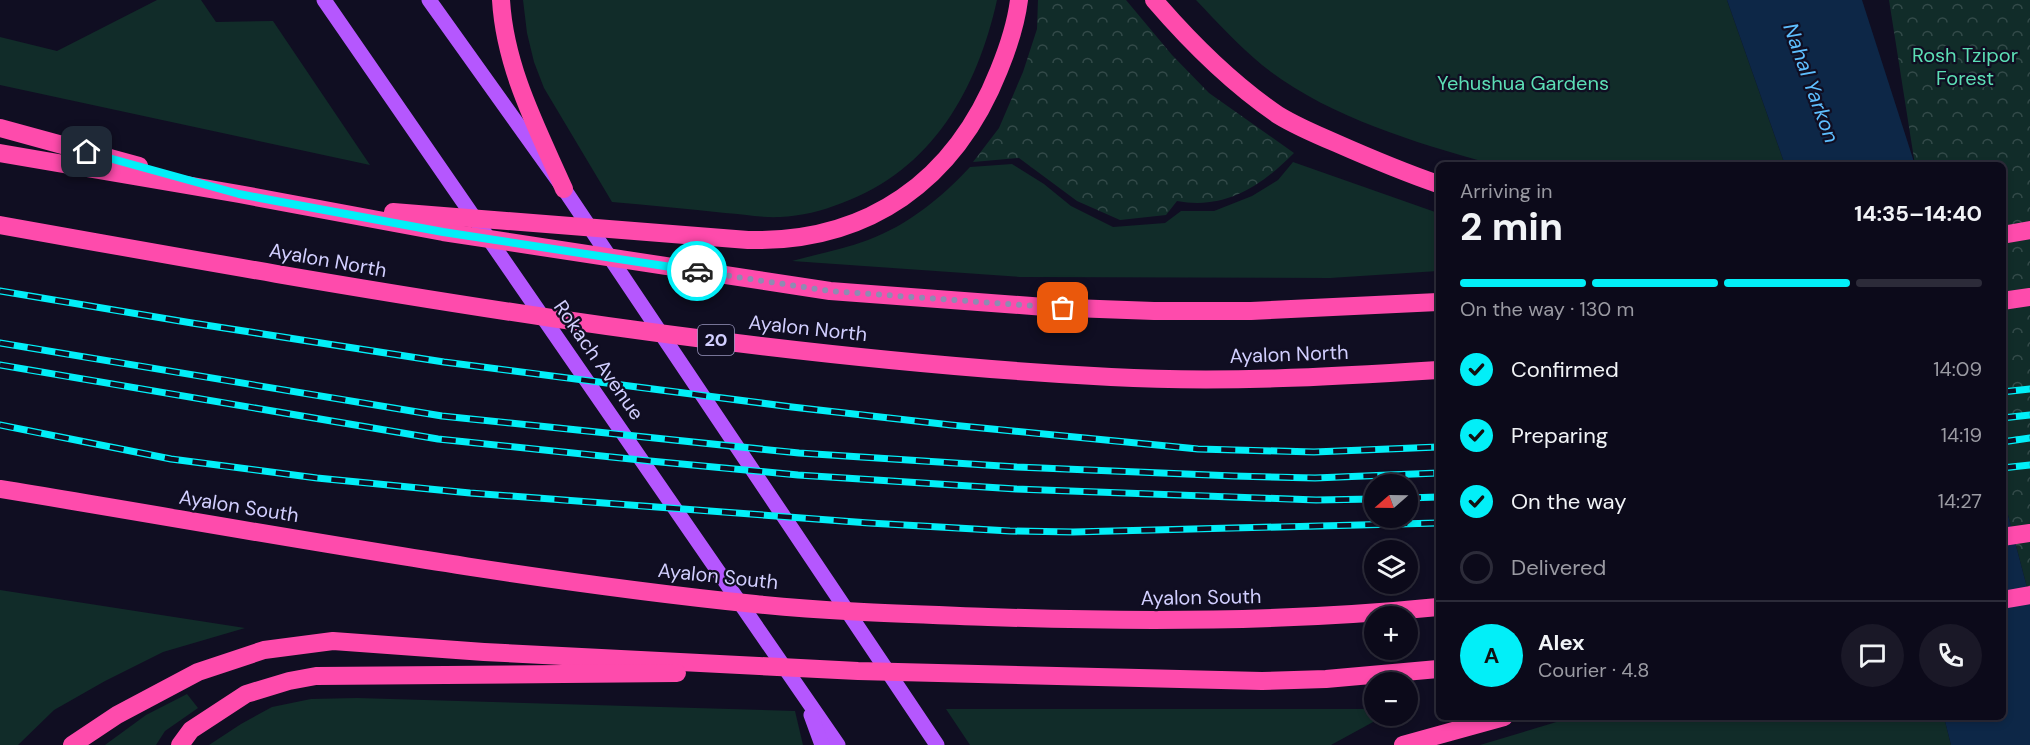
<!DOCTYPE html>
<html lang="en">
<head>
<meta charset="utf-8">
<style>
	body { margin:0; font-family:"DM Sans",sans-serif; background:#1a1827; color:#f1f3f6; height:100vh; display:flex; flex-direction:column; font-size:22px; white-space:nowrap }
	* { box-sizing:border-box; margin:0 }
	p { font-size:20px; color:#9a9aa2 }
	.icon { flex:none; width:33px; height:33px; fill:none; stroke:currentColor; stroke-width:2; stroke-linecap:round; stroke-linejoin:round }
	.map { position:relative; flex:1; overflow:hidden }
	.panel { position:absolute; left:1436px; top:162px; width:570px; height:558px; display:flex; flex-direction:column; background:#0c0a1a; border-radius:9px; box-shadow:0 3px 9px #0003,0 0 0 2px #2c2b39 }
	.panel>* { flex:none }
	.needle { width:39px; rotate:250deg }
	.controls { position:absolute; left:1364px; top:474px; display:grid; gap:12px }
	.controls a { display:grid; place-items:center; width:54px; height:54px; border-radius:50%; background:#0c0a1a; box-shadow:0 3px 9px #0003,0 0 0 2px #2c2b39; font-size:30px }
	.pin { position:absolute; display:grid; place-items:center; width:51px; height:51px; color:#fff; margin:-26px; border-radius:12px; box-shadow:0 3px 9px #0006 }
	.courier { position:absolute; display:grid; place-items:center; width:60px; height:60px; margin:-30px; border:4px solid #02eff8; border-radius:50%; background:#fff; color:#222; box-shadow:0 2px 8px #0007 }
	.summary em { font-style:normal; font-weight:700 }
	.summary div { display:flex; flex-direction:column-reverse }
	.summary { display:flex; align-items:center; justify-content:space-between; height:102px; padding:0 24px }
	h1 { font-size:39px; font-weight:700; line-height:45px }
	.bar { display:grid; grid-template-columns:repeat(4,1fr); gap:9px 6px; align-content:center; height:72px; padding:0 24px }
	.bar i { height:8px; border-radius:4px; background:#2c2b39 }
	.bar .current { background:#02eff8 }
	.bar p { grid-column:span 4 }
	.line { display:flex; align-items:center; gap:15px; padding:0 24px; border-top:2px solid #2c2b39 }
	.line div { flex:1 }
	.round { display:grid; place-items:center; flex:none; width:63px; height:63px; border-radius:32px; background:#1a1827 }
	ol { padding:0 24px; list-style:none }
	li { display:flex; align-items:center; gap:18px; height:66px }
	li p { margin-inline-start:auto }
	li .icon { padding:6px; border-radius:50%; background:#02eff8; color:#111; stroke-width:4 }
	li:last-child { color:#9a9aa2 }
	li i { width:33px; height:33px; border:3px solid #2c2b39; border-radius:50% }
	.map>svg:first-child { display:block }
	.green { fill:#112c29 }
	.forest { fill:url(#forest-crowns) }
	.water { fill:#0d2747 }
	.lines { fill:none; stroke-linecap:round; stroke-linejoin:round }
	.major { stroke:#b557fe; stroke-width:15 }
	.highway { stroke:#fe4bac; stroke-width:18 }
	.rail-casing { stroke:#02eff8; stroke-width:7 }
	.rail { stroke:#100e22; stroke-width:4.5; stroke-dasharray:14; stroke-linecap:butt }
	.done { stroke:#8e8bb2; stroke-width:6; stroke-dasharray:0 10.8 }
	.route { stroke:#02eff8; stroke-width:8 }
	.labels { text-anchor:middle; stroke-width:4.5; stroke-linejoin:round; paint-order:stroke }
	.shield { fill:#100e22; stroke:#9895bd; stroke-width:1.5 }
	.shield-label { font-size:18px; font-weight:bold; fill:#d2cfff }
	.park-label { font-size:20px; fill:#5cdeb5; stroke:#100e22 }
	.street-label { font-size:20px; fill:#d2cfff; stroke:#100e22 }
	.water-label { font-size:21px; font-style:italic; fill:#5ebefe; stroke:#100e22 }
</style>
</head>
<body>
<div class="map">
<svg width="2030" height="745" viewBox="0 0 2030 745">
	<defs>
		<pattern id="forest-crowns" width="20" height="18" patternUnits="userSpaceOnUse" patternTransform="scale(1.5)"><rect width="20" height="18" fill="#112c29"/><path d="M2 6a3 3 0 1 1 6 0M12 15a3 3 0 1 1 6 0" fill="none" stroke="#334a49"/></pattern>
	</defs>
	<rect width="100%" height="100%" fill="#100e22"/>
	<g class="green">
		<polygon points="157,0 201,0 216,22 273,21 370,165 0,85 0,37 57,51"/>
		<path d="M523,0H997C977,90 932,170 842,203C822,211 801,216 780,217C762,218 743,214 725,213C688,209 650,205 612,202L544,88L534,62L527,33Z"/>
		<path d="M1196,0H1727L1785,165H1496L1488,163C1411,141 1326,116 1262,65C1238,45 1217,22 1196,0Z"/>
		<path d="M1293,162L1438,213V271L1330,278L1020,277L792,261C817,254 844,249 868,240C908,225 941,198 970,167L1012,164L1044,184L1071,206L1113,227L1165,223L1181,211H1214L1252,196L1278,180Z"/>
		<polygon points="0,590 245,628 163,652 105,681 54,710 18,745 0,745"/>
		<polygon points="187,694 198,708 165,731 156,745 105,745 146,715"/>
		<polygon points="357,698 795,711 803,745 209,745 241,724 272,707 311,699"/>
		<polygon points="946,709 1374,709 1374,716 1384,716 1331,745 970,745"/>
		<polygon points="1573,717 1944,717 1951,745 1480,745"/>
	</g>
	<g class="forest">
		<path d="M1038,0H1126L1172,55L1209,93L1294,153C1261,186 1226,210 1177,201L1166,215L1120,220L1077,201L1019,158L973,162L999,128L1023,72L1037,29Z"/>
		<polygon points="1889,0 2030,0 2030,599 2003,496 2002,165 1915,165"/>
	</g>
	<g class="water">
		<polygon points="1727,0 1862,0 1915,165 1785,165"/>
		<polygon points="2003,496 2030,599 2030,745 1951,745 1944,717 2002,717"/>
	</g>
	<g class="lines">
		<g class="major">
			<polyline points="324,0 838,745"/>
			<polyline points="429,0 564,189 937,745"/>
			<polyline points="811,715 822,745"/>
		</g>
		<g class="highway">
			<path d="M501,0C505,68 537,128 564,189"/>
			<path d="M1154,0C1191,43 1231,83 1278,115C1296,126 1317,135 1336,143C1370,158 1403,172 1438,184"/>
			<polyline points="0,128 139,166"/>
			<polyline points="0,153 239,194 443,232 830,291 1045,307 1154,311 1251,311 1438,302"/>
			<path d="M393,212L748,240C868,243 955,181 999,70C1008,48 1016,24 1019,0"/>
			<path d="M0,225C368,291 737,357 1111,377C1220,383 1330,377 1438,370"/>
			<polyline points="2002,235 2030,230"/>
			<polyline points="2002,301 2030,297"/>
			<path d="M0,489C251,530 502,578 755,604C832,612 910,614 988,617C1138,622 1288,622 1438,607"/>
			<polyline points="2002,537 2030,533"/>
			<polyline points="2002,600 2030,595"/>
			<polyline points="72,745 117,715 198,672 264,650 333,641 484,652 858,671 1262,681 1326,679 1438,669"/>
			<polyline points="180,745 191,730 246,694 289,681 316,676 677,673"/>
			<polyline points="1403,745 1504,717"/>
		</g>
		<defs>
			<g id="rail">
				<polyline points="0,291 192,323 444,362 792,407 951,425 1198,449 1314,452 1438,447"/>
				<polyline points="0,343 442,416 799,453 1017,467 1234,476 1315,478 1438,473"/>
				<polyline points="0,365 438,439 650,461 798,475 1016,489 1316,500 1374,499"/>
				<polyline points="2002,392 2030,389"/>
				<polyline points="2002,418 2030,415"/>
				<polyline points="0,425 171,459 317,478 470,493 869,523 1010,531 1073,532 1438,523"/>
				<polyline points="2002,442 2030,438"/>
				<polyline points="2002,468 2030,465"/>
				<polyline points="1407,498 1438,497"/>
			</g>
		</defs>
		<use href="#rail" class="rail-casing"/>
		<use href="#rail" class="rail"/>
	</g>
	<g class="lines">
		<polyline class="done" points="697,271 830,291 1063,308"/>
		<polyline class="route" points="87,152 239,194 292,204 443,232 697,271"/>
	</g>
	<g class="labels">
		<rect class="shield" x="698" y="325" width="36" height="30" rx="4.5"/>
		<g class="shield-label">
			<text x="716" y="346">20</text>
		</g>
		<g class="park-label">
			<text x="1965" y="62">Rosh Tzipor<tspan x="1965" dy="23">Forest</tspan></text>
			<text x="1523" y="90">Yehushua Gardens</text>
		</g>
		<g class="street-label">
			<text transform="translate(328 260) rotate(10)" y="7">Ayalon North</text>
			<text transform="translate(808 328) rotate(6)" y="7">Ayalon North</text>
			<text transform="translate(1289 354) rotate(-2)" y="7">Ayalon North</text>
			<text transform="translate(599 360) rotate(55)" y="7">Rokach Avenue</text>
			<text transform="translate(239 506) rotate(9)" y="7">Ayalon South</text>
			<text transform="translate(718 576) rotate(6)" y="7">Ayalon South</text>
			<text transform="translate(1201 597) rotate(-1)" y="7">Ayalon South</text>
		</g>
		<g class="water-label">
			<text transform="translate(1811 83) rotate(70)" y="7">Nahal Yarkon</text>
		</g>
	</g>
</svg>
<div class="controls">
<a><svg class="needle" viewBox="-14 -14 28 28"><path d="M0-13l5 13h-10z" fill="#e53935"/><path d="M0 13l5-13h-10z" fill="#9a9aa2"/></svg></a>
<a><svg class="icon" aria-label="layers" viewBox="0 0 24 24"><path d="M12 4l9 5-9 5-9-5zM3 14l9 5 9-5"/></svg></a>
<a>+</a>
<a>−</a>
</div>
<div class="pin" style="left:1063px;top:308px;background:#ea580c"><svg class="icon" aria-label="bag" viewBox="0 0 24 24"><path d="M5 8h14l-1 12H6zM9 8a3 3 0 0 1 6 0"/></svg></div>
<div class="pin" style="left:87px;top:152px;background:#1f2937"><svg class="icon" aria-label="home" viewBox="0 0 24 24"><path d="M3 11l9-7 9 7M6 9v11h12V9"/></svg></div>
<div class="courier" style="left:697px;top:271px"><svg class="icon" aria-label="car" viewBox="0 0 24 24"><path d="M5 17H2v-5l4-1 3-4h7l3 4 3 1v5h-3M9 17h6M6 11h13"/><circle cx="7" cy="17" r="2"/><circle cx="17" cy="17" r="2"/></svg></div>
<section class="panel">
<div class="summary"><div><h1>2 min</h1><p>Arriving in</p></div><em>14:35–14:40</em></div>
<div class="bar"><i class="current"></i><i class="current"></i><i class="current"></i><i></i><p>On the way · 130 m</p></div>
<ol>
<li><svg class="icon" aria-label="check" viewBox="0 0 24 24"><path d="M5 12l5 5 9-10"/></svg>Confirmed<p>14:09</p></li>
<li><svg class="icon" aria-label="check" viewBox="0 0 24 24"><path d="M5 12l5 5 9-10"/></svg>Preparing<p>14:19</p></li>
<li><svg class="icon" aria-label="check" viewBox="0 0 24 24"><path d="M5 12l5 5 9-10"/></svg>On the way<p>14:27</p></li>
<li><i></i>Delivered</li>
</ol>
<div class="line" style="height:108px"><b class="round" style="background:#02eff8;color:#111">A</b><div><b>Alex</b><p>Courier · 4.8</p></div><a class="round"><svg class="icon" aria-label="chat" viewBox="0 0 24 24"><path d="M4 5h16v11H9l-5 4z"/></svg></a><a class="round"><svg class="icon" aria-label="phone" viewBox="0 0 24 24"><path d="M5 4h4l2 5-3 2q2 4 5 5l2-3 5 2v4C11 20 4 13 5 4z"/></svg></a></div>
</section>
</div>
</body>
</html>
